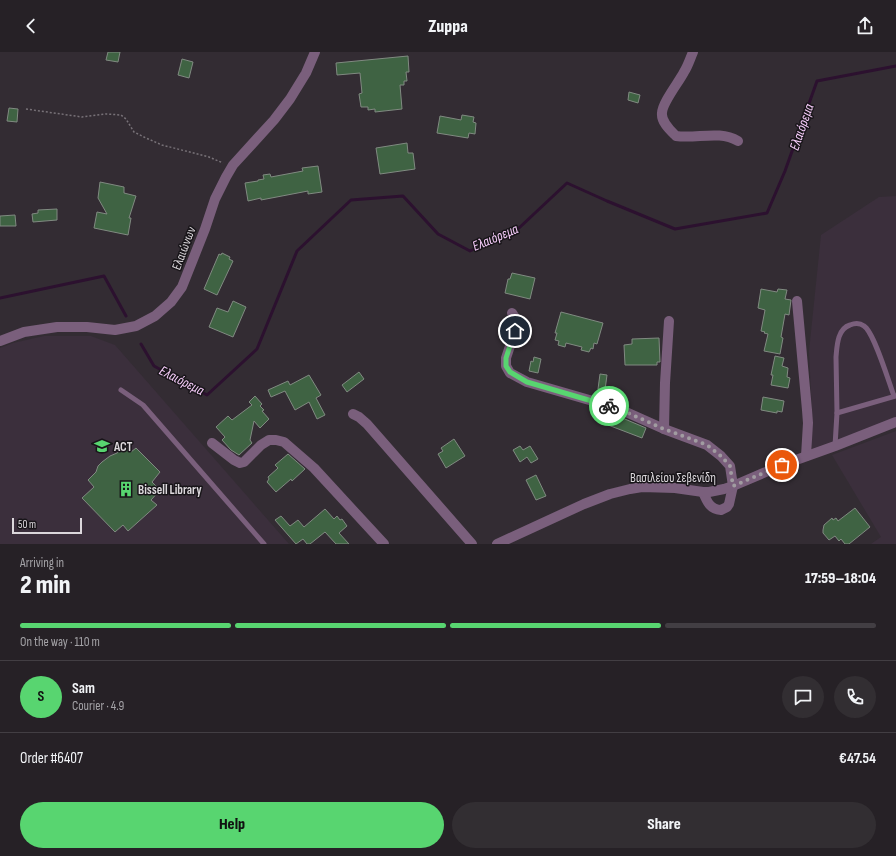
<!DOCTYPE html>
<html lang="en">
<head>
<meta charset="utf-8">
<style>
	body { margin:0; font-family:"Sofia Sans Condensed",sans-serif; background:#322e32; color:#f1f3f6; height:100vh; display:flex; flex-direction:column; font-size:15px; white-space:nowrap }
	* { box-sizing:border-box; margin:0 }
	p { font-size:13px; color:#a4a3a7 }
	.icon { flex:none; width:22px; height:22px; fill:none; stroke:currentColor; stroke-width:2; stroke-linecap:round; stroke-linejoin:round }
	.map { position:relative; height:492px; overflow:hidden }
	.side { display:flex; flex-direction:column; background:#262126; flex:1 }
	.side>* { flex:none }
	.scale { position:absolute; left:12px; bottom:10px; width:70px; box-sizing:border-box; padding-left:4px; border:2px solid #dcd8dc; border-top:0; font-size:11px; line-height:14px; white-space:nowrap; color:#dcd8dc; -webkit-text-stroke:3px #181519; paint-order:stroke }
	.pin { position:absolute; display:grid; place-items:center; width:34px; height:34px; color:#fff; margin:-17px; border:2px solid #fff; border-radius:50%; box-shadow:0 1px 4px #0007 }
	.courier { position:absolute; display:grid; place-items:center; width:40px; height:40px; margin:-20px; border:3px solid #58d570; border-radius:50%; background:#fff; color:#222; box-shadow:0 1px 5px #0007 }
	.overview em { font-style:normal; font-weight:800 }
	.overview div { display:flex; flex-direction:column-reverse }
	.overview { display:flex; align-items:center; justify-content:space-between; height:68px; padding:0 20px }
	h1 { font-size:26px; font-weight:800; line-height:30px }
	.bar { display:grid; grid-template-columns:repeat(4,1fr); gap:6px 4px; align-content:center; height:48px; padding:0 20px }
	.bar i { height:5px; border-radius:3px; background:#423e43 }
	.bar .current { background:#58d570 }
	.bar p { grid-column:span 4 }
	.line { display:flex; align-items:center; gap:10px; padding:0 20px; border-top:1px solid #423e43 }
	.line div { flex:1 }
	.round { display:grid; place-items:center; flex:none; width:42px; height:42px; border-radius:21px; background:#322e32 }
	.primary-button { display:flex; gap:8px; margin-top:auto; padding:8px 20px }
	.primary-button a { flex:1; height:46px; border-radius:24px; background:#58d570; color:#111; font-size:16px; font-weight:800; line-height:46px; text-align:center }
	.primary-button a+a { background:#322e32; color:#f1f3f6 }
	header { display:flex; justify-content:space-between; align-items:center; height:52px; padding:0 20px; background:#262126; font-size:18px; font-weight:800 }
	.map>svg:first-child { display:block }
	.built { fill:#3b2f3c }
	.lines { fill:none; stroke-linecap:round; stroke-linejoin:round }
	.stream { stroke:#2c112f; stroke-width:3 }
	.building { fill:#3f6343; stroke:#808a81 }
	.path { stroke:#787278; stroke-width:1.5; stroke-dasharray:2 2; stroke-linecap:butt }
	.service { stroke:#7a5f7c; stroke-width:5 }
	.minor { stroke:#7a5f7c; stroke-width:10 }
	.tertiary { stroke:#7a5f7c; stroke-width:10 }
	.done { stroke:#a19ca1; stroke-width:4; stroke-dasharray:0 7.2 }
	.route { stroke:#58d570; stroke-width:5 }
	.labels { text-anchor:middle; stroke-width:3; stroke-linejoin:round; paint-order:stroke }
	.street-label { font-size:13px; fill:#dcd8dc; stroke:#181519 }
	.poi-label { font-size:13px; font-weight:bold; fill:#dcd8dc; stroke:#181519; text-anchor:start }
	.water-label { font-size:14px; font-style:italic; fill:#f8cefc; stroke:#181519 }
</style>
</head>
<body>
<header><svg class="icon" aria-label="back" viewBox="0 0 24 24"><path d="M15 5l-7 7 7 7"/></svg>Zuppa<svg class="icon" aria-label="share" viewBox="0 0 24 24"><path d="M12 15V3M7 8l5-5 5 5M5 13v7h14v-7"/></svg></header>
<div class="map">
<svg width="896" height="492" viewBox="0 0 896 492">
	<rect width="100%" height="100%" fill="#332c33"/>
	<g class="built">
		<polygon points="896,144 896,366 812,397 812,363 809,299 821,183 879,145"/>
		<polygon points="44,284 91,284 115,293 289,492 0,492 0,296 13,291"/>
		<polygon points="896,379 896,492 871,492 881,485 832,403"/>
	</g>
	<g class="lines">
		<g class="stream">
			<polyline points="0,246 104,224 126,264"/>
			<polyline points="141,292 154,314 207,343 257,297 297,199 351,148 403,144 438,182 470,199 519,176 567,131 607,149 675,177 767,161 785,119 817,29 896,14"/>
		</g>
	</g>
	<g class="building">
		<polygon points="108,0 120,0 118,10 106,8"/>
		<polygon points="408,4 409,20 406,20 407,29 404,29 404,33 400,33 402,57 375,60 375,57 368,58 368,55 361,55 359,42 362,41 360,21 337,23 336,11"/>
		<polygon points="182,7 193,10 189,26 178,23"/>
		<polygon points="629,40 640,43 638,51 628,48"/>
		<polygon points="9,56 18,57 17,70 7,69"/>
		<polygon points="462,63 474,65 473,70 476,71 475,82 469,81 468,86 437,81 440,64 461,68"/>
		<polygon points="407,91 408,101 413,101 415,117 380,122 376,96"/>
		<polygon points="318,114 322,140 308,142 308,139 261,148 261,146 248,149 245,131 258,129 258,128 264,127 263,123 270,122 271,125 303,119 302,116"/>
		<polygon points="100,130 124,135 124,141 136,144 129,166 131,166 128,183 94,176 97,160 107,162 98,146"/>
		<polygon points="57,157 57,168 33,170 32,162 38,161 38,158"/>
		<polygon points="15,163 16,174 0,174 0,164"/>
		<polygon points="222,201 230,205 229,207 233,209 217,243 204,237 219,202 221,203"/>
		<polygon points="512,221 535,226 530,247 505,241 508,227 510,227"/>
		<polygon points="761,237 777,240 778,237 787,238 785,247 791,248 789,263 785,262 781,285 783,286 780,302 764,299 768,282 764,281 765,280 761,279 765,258 758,256"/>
		<polygon points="233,249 246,255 233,285 209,275 217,256 228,260"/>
		<polygon points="561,260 603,271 597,292 594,291 593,297 591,296 589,300 581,298 582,295 566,291 565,295 558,293 559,289 555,288 557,281 555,281"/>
		<polygon points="659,286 660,310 657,310 657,313 625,313 624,293 632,292 632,287"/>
		<polygon points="775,304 784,306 782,314 788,316 787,325 790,326 788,336 771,333 773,323 771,323"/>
		<polygon points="534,305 541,307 538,321 529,319 531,309 533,310"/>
		<polygon points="359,320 364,327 347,340 342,333"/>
		<polygon points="600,322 607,323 605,338 598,337"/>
		<polygon points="309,323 321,343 316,346 325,363 317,367 309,350 295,358 285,339 271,345 268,338 288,329 290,333"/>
		<polygon points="255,344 262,352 260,354 264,358 262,359 269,367 260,376 254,369 250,388 252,391 239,403 231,398 222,388 225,385 216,375 228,364 232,368 252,353 249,350"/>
		<polygon points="763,345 784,349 782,360 777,359 777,361 761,358"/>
		<polygon points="613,362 646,376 642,386 608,373"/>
		<polygon points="454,387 465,404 446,416 438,402 443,399 441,396"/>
		<polygon points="126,394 131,400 136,396 160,420 152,430 160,438 151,448 157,453 128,479 123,473 115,480 82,446 94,435 88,428 96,420 98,414 102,410 110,404 117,401"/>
		<polygon points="520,394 523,398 530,394 538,407 531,411 527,405 520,410 513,398"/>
		<polygon points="288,402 305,417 292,429 291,427 276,440 267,430 269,427 268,425 278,416 275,413"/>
		<polygon points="536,423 546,444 536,448 526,428"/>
		<polygon points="855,456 870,475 849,492 845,492 841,487 839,489 835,484 829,488 823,481 823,478 824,473 832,466 833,468 836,466 838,469"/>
		<polygon points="325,457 334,467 337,464 340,468 342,467 347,474 339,481 349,492 336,492 325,480 310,492 307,492 303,487 296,492 275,468 281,464 290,474 298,468 304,475"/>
	</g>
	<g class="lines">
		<polyline class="path" points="26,57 82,65 106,62 121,63 126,67 134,80 146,86 162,93 209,105 223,111"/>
		<g class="service">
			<polyline points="121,338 143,353 264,492"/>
			<polyline points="837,361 896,344"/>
			<path d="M835,394L837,361L836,305C837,295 837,277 850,273C855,271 860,271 864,274C874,280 889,331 894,344"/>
		</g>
		<g class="minor">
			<path d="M693,0C690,7 688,14 684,20C679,30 662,51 662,61C661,70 670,78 676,84C697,87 719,78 738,89"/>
			<polyline points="797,249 807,358 808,371 806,404"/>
			<polyline points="512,261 517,269 515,279 506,306 506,314 510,321 527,330 617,356 664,377"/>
			<path d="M669,269L665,331L664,377L707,393L721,404L730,414L733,434L729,452L727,455L721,458C710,457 707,450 703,440"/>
			<polyline points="353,362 359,365 367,372 472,492"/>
			<polyline points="212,391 234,408 240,411 244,410 261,393 269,388 276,388 284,390 314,416 384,492"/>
			<polyline points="497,492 584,452 610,442 630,437 642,435 675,436 703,440 709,440 724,437 733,434 782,413 835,394 896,370"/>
		</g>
		<polyline class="tertiary" points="0,289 24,280 57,275 87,275 115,278 136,274 155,264 171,250 182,235 205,177 215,147 226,125 233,113 274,68 290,47 306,21 315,0"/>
	</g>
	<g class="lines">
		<polyline class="done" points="609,354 617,356 664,377 707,393 721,404 730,414 733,434 782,413"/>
		<polyline class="route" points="515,279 506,306 506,314 510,320 527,330 609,354"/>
	</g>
	<defs>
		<symbol id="university-bare" viewBox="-9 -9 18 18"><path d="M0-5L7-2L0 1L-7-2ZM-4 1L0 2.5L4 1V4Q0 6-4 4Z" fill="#58d570" stroke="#181519" stroke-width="2.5" paint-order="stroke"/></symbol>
		<symbol id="building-bare" viewBox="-9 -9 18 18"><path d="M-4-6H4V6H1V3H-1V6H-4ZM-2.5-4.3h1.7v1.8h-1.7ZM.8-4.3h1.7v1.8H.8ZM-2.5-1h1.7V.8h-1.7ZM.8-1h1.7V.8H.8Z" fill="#58d570" stroke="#181519" stroke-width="2.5" paint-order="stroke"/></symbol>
	</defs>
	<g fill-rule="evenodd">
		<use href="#university-bare" x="91" y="383" width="22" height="22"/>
		<use href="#building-bare" x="115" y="426" width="22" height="22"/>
	</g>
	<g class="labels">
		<g class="street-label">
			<text transform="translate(183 196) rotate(-69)" y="5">Ελαιώνων</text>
			<text x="673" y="430">Βασιλείου Σεβενίδη</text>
		</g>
		<g class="poi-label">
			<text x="114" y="399">ACT</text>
			<text x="138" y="442">Bissell Library</text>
		</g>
		<g class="water-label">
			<text transform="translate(801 75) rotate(-71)" y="5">Ελαιόρεμα</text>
			<text transform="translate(495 185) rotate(-23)" y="5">Ελαιόρεμα</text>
			<text transform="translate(182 328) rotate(27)" y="5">Ελαιόρεμα</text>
		</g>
	</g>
</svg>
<div class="scale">50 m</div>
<div class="pin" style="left:782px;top:413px;background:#ea580c"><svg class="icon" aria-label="bag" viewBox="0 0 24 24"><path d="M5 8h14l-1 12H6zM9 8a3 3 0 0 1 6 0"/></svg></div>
<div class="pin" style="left:515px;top:279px;background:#1f2937"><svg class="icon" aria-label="home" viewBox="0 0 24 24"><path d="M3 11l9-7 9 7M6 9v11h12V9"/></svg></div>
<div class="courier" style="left:609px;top:354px"><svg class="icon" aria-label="bike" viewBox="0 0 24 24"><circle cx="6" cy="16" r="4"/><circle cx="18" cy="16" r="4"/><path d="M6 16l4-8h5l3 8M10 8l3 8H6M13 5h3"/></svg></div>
</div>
<section class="side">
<div class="overview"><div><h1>2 min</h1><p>Arriving in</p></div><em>17:59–18:04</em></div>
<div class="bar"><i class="current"></i><i class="current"></i><i class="current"></i><i></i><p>On the way · 110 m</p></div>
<div class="line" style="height:72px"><b class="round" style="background:#58d570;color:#111">S</b><div><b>Sam</b><p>Courier · 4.9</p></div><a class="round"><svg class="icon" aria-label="chat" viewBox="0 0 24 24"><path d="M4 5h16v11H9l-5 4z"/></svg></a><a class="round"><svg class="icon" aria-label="phone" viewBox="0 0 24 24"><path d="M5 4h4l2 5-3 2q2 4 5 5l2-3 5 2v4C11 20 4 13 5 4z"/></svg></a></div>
<div class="line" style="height:52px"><div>Order #6407</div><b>€47.54</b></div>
<div class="primary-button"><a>Help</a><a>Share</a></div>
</section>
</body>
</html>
